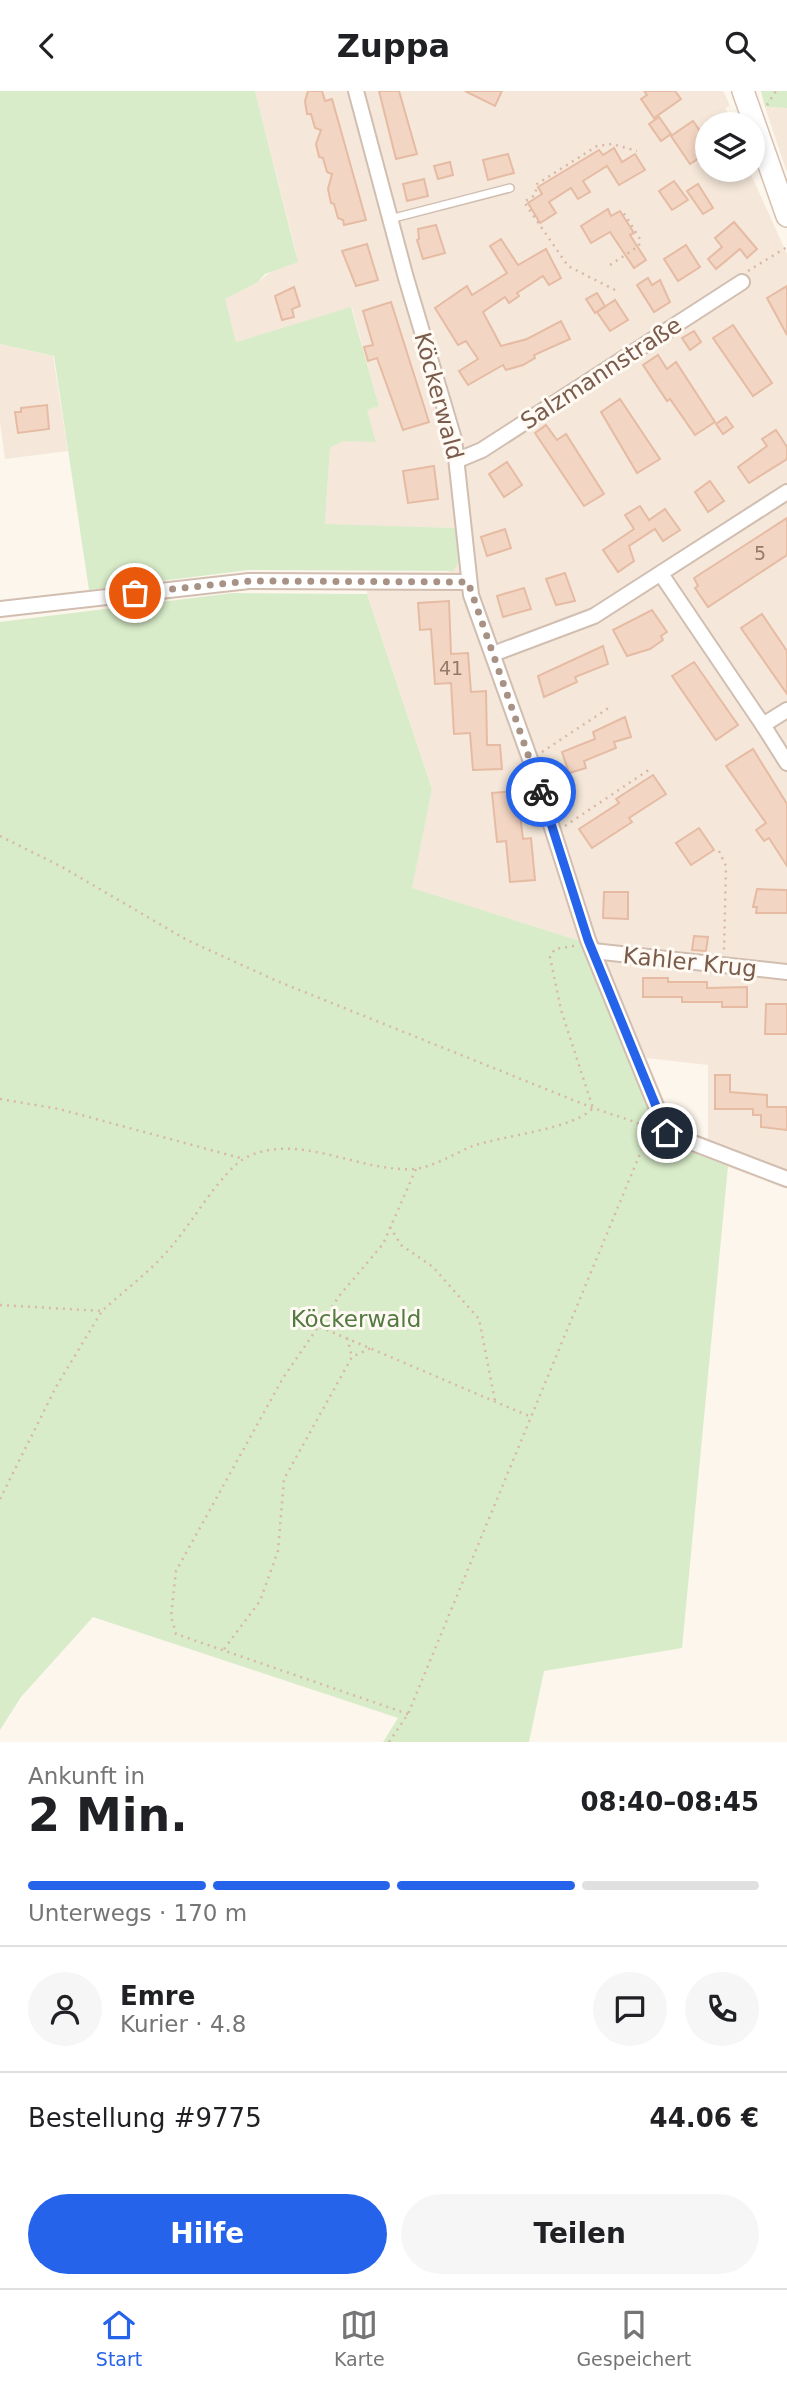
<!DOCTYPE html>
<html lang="de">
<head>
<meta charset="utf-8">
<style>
	body { margin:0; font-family:"DejaVu Sans",sans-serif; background:#f6f6f6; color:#202124; height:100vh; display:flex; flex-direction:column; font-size:26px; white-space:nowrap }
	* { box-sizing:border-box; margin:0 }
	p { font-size:23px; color:#757577 }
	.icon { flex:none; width:38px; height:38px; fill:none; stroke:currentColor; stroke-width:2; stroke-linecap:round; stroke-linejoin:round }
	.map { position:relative; height:1651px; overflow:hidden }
	.drawer { display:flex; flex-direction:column; background:#fff; flex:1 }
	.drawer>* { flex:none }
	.tools { position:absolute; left:695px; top:21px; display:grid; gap:14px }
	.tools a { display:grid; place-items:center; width:70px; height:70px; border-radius:50%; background:#fff; box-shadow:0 4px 10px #0003; font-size:35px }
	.pin { position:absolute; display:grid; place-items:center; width:60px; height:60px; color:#fff; margin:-30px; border:4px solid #fff; border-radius:50%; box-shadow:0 2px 7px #0007 }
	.courier { position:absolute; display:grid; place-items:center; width:70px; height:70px; margin:-35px; border:5px solid #2563eb; border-radius:50%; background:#fff; color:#222; box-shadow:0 2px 9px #0007 }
	.head em { font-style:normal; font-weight:700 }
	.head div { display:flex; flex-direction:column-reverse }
	.head { display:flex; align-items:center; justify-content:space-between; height:119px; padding:0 28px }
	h1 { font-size:46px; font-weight:700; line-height:52px }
	.bar { display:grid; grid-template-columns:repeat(4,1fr); gap:10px 7px; align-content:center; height:84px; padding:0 28px }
	.bar i { height:9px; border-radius:5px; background:#e0e0e0 }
	.bar .active { background:#2563eb }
	.bar p { grid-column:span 4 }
	.line { display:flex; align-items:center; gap:18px; padding:0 28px; border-top:2px solid #e0e0e0 }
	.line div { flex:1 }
	.round { display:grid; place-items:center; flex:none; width:74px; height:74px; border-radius:37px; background:#f6f6f6 }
	.cta { display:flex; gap:14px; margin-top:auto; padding:14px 28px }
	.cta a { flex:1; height:80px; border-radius:42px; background:#2563eb; color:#fff; font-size:28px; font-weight:700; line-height:80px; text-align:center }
	.cta a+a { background:#f6f6f6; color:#202124 }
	header { display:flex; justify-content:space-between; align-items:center; height:91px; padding:0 28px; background:#fff; font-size:32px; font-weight:700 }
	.tab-bar { display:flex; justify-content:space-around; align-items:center; height:98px; border-top:2px solid #e0e0e0; background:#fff; font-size:19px; color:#757577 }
	.tab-bar a { display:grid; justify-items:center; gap:4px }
	.tab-bar .active { color:#2563eb }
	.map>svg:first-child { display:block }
	.residential { fill:#f5e8da; fill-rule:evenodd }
	.green { fill:#d8ecc9 }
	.building { fill:#f3d5c3; stroke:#e6bba3; stroke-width:2 }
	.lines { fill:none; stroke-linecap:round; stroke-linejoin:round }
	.lane-casing { stroke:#d1beb0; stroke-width:10 }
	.street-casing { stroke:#d1beb0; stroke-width:18 }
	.secondary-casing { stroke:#d6c0b0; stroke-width:24 }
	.path { stroke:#d9b8a5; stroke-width:2.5; stroke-dasharray:2 5; stroke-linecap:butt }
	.lane { stroke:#fff; stroke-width:7 }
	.street { stroke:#fff; stroke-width:14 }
	.secondary { stroke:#fff; stroke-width:21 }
	.done { stroke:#a89285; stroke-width:7; stroke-dasharray:0 12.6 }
	.route { stroke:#2563eb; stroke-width:9 }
	.labels { text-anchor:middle; stroke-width:6; stroke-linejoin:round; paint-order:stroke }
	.number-label { font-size:19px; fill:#987a6a }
	.street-label { font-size:23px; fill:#7a5c4d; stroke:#fffaf3 }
	.park-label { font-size:23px; fill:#537a41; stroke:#fffaf3 }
</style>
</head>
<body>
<header><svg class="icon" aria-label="back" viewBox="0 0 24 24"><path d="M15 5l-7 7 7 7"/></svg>Zuppa<svg class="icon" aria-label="search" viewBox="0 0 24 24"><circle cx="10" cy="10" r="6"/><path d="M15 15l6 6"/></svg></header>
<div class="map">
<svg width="787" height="1651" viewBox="0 0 787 1651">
	<rect width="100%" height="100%" fill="#fdf6ec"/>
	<g class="residential">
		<path d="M255,0H723L727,8L730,15L725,17L734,33H707V79H749L787,163V1098L667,1053L590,853L411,797L432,698L367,503L368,481H449L456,437L325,434L330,357L343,350H376L366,319L379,315L352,217L236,251L224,208L258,191L296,161ZM646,967L708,974V1048L675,1035Z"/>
		<polygon points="765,16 787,17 787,81 783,70"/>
		<polygon points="0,253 53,265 68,360 5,368 0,331"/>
	</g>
	<g class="green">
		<polygon points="0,0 255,0 298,171 265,183 258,191 225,208 236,251 351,216 379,315 367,319 376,351 343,350 330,357 325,433 456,437 459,470 454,480 249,479 89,499 54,265 0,253"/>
		<polygon points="761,0 787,0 787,17 765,16"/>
		<polygon points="233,502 367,503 432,698 412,797 590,853 667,1052 728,1075 682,1557 544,1580 529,1651 383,1651 398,1627 93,1526 21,1606 0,1639 0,531"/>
	</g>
	<g class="building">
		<polygon points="308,0 322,0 325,10 332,8 366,129 344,134 343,129 338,127 334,113 331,112 328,98 332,83 327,81 323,67 319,66 316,53 321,39 315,37 311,23 307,23 305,10"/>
		<polygon points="379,0 399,0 417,63 396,68"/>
		<polygon points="465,0 502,0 495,15"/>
		<polygon points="644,0 675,0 681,8 654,27 641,8 647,4"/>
		<polygon points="659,26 671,43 661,50 649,33"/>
		<polygon points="693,30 703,44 707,41 707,62 690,73 671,45"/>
		<polygon points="614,57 622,71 635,63 645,79 619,94 607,75 583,90 590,101 578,108 571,97 549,111 556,122 540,132 528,112 542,103 538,96 599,59 603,64"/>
		<polygon points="508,63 514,82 488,89 483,69"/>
		<polygon points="450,71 453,84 438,88 434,75"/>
		<polygon points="424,88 428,105 407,110 403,93"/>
		<polygon points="674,90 688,109 672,119 659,100"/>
		<polygon points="698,93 713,117 703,123 687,100"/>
		<polygon points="608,118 611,125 620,120 634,142 630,144 646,169 634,177 610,141 591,152 581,135"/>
		<polygon points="734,131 757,158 747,167 740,158 716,178 708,168 722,156 715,147"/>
		<polygon points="436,134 445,162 423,168 417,149 419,148 418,138"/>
		<polygon points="501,148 518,174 546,158 561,187 549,194 543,185 517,202 519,205 509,212 505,206 483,221 501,255 527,248 561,230 570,248 534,264 535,267 523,274 506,279 503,274 468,294 459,280 478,268 466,250 458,254 435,217 467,195 472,204 507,182 490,155"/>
		<polygon points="367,153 378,189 356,195 342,160"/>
		<polygon points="686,154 700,176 678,190 664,168"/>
		<polygon points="648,187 652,194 660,189 670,211 654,221 637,194"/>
		<polygon points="787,195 787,244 767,207"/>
		<polygon points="294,196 300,215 292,218 294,226 282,229 275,205"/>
		<polygon points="597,202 605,215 595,222 586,208"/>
		<polygon points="615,209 628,229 610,240 597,221"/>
		<polygon points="391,211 429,331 403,339 377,267 368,270 364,256 373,254 363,220"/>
		<polygon points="733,234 772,292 753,305 713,247"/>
		<polygon points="694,240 701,251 690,259 682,247"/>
		<polygon points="658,264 667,278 676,271 715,331 695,344 670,308 667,310 643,274"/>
		<polygon points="620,308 660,368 637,382 601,321"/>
		<polygon points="47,314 49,338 18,342 15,321 21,321 21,317"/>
		<polygon points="726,326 733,336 723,343 716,333"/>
		<polygon points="546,334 557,349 566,343 604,403 584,415 535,342"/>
		<polygon points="776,339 787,356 787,368 749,392 738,376 767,355 762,348"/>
		<polygon points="507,371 522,394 504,406 489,383"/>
		<polygon points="434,375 438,408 408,412 403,380"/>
		<polygon points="710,390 724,410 708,421 695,401"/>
		<polygon points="640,415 649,429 665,418 680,439 663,450 655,438 629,455 634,470 618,481 603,459 634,438 625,424"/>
		<polygon points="787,427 787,464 708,516 695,497 698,495 694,487"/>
		<polygon points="505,438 511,457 487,465 481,446"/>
		<polygon points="565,482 575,510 556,514 546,488"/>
		<polygon points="524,497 531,518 503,526 497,505"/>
		<polygon points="449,510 451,563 468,562 471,601 486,600 487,654 500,654 502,678 473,679 470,642 454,643 451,592 435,593 431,538 420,539 418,512"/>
		<polygon points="652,519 667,541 661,545 663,549 650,558 627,565 613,539"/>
		<polygon points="762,523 787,560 787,603 741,537"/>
		<polygon points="603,555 608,573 575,586 577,591 544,606 538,585"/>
		<polygon points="694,571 738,634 716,649 672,585"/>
		<polygon points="625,626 631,646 614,651 616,657 584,670 586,677 569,682 562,661 595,648 593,641"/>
		<polygon points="753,658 787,713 787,775 769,747 764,750 756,739 766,732 726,675"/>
		<polygon points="653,684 666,703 629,727 632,731 592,757 579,738 619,712 616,708"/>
		<polygon points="517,700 523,748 531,747 535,789 510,791 506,750 497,751 492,702"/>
		<polygon points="699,737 714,759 691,774 676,752"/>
		<polygon points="757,798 787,799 787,822 756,822 757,816 753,816"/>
		<polygon points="604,801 628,801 628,828 603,827"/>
		<polygon points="694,845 708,846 706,860 692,859"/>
		<polygon points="643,887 668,887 668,891 707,891 707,897 747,896 747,916 722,916 722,911 682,911 682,906 643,906"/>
		<polygon points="766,913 787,913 787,943 765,943"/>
		<polygon points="715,984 730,984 730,1001 767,1004 767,1016 787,1016 787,1039 761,1036 761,1024 753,1024 753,1018 715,1018"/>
	</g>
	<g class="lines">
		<defs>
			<polyline id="lane" points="390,128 510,97"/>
			<g id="street">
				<polyline points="356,0 406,187 454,348 471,504 530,668 588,849 667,1042 787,1088"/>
				<polyline points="458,369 482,359 742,191"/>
				<polyline points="661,483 763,634 787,619"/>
				<polyline points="0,518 249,490 468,491"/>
				<polyline points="493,563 594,525 787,401"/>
				<polyline points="763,634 787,672"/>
				<polyline points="593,860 787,881"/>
			</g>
			<polyline id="secondary" points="743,0 787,125"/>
		</defs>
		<use href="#lane" class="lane-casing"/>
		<use href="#street" class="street-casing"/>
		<use href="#secondary" class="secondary-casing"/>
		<g class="path">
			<polyline points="767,14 776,0"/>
			<polyline points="610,174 639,155 640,148 622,119"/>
			<polyline points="748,180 787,156"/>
			<polyline points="615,199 568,175 524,111 535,104 537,93 597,55 612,53 637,60"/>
			<polyline points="542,661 610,616"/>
			<polyline points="565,735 650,678"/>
			<polyline points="0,745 62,776 187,849 277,890 593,1017 647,1035"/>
			<polyline points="719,760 726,775 724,860"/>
			<polyline points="574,855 555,858 550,866 561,919 593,1017"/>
			<polyline points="0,1008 59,1018 244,1068"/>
			<polyline points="390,1136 401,1154 433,1176 479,1228 495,1310"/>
			<path d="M0,1214L102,1220C126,1198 155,1177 175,1151C193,1130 223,1078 247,1066C299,1041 359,1081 413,1078C432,1077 455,1062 473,1055C500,1045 575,1038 593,1017"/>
			<polyline points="320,1236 529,1325"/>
			<polyline points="347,1247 352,1266"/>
			<polyline points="0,1408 56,1296 102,1220"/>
			<polyline points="224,1558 260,1510 278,1460 284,1388 352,1266 371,1257"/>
			<polyline points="408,1623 176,1543 171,1525 176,1480 283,1287 340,1204 383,1153 416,1078"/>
			<polyline points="389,1651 408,1623 642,1058 655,1049"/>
		</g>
		<use href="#lane" class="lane"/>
		<use href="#street" class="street"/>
		<use href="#secondary" class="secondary"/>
	</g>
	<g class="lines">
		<polyline class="done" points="135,502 249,490 468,491 541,701"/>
		<polyline class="route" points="541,701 588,849 667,1042"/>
	</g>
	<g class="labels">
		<g class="number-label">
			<text x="760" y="469">5</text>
			<text x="451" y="584">41</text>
		</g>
		<g class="street-label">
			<text transform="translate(601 282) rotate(-33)" y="8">Salzmannstraße</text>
			<text transform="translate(439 305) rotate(75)" y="8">Köckerwald</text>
			<text transform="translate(690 871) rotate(6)" y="8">Kahler Krug</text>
		</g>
		<g class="park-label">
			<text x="356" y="1236">Köckerwald</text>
		</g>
	</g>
</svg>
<div class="tools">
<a><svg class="icon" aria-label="layers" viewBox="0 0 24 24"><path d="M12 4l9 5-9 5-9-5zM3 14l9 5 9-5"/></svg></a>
</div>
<div class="pin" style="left:135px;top:502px;background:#ea580c"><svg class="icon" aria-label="bag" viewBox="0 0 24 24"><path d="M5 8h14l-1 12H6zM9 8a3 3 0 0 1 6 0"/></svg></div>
<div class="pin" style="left:667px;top:1042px;background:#1f2937"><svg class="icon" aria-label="home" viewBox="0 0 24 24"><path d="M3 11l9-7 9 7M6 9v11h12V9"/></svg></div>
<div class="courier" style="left:541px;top:701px"><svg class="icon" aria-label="bike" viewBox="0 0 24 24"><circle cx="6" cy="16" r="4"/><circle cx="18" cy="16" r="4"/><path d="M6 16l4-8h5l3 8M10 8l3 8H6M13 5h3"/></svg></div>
</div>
<section class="drawer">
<div class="head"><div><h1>2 Min.</h1><p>Ankunft in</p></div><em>08:40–08:45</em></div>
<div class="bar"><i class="active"></i><i class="active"></i><i class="active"></i><i></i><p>Unterwegs · 170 m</p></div>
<div class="line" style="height:126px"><a class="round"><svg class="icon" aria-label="person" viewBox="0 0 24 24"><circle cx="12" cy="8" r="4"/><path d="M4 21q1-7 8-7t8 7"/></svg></a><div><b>Emre</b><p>Kurier · 4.8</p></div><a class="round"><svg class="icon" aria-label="chat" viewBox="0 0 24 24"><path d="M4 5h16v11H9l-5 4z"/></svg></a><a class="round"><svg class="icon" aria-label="phone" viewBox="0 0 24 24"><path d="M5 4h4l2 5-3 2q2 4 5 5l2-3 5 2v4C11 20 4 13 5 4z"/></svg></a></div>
<div class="line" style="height:91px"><div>Bestellung #9775</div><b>44.06 €</b></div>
<div class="cta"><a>Hilfe</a><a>Teilen</a></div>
</section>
<nav class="tab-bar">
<a class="active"><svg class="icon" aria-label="home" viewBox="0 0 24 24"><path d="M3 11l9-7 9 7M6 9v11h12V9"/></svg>Start</a>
<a><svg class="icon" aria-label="map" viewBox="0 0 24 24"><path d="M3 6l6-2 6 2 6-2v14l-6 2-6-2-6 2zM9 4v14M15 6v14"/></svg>Karte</a>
<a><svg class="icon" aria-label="saved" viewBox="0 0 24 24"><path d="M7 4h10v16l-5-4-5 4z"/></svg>Gespeichert</a>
</nav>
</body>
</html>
